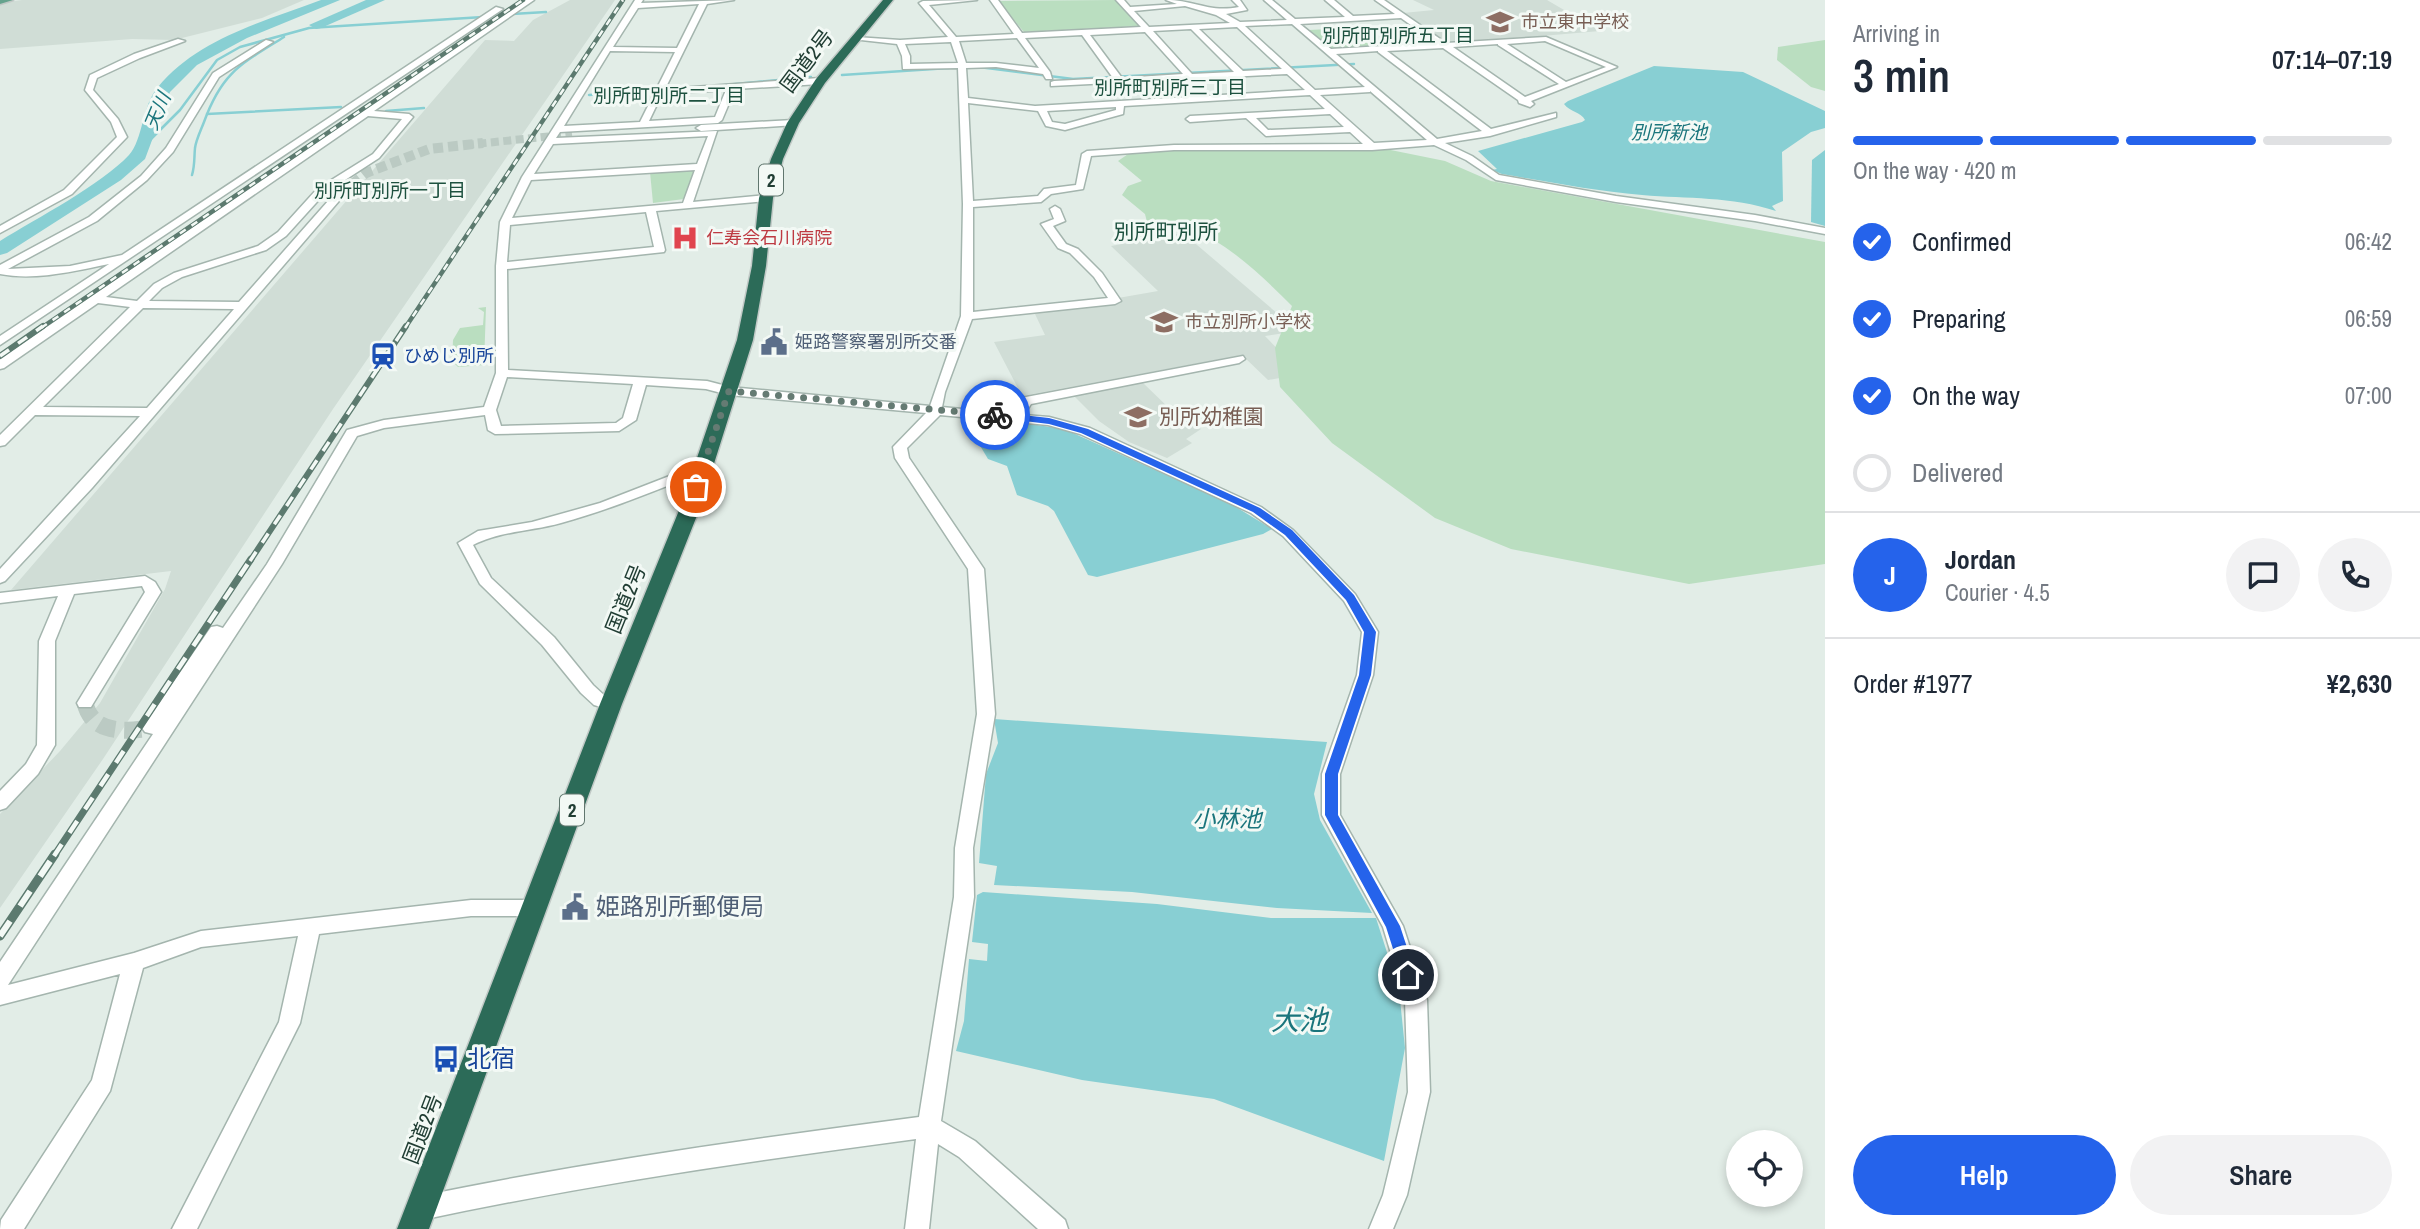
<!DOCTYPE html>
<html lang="en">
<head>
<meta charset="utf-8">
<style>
	body { margin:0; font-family:"Archivo Narrow","Noto Sans JP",sans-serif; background:#f2f2f3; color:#1f2937; height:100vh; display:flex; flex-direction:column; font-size:26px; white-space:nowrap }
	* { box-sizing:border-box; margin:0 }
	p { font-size:23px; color:#747a83 }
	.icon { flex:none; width:38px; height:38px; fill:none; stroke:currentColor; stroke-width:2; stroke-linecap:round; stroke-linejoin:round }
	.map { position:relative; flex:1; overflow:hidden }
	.sheet { display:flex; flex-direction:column; background:#fff; width:595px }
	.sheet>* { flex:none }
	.controls { position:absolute; left:1726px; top:1130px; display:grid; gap:14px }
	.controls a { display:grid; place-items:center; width:77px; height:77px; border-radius:50%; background:#fff; box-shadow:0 4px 10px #0003; font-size:35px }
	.pin { position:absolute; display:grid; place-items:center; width:60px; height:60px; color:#fff; margin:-30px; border:4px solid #fff; border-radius:50%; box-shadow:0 2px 7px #0007 }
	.courier { position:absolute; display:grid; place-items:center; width:70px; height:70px; margin:-35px; border:5px solid #2563eb; border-radius:50%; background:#fff; color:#222; box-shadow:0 2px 9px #0007 }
	.overview em { font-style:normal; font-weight:600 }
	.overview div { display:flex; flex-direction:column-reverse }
	.overview { display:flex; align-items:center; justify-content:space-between; height:119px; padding:0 28px }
	h1 { font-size:46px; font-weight:600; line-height:52px }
	.bar { display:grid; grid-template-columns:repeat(4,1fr); gap:10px 7px; align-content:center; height:84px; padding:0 28px }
	.bar i { height:9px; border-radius:5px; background:#e0e1e3 }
	.bar .current { background:#2563eb }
	.bar p { grid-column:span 4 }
	.line { display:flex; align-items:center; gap:18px; padding:0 28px; border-top:2px solid #e0e1e3 }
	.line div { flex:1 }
	.round { display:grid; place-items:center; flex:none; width:74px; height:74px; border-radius:37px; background:#f2f2f3 }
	ol { padding:0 28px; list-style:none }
	li { display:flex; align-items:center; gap:21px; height:77px }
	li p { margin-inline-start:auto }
	li .icon { padding:7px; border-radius:50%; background:#2563eb; color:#fff; stroke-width:4 }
	li:last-child { color:#747a83 }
	li i { width:38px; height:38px; border:4px solid #e0e1e3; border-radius:50% }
	.cta { display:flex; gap:14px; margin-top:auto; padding:14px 28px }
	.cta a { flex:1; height:80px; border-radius:42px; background:#2563eb; color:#fff; font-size:28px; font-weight:600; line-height:80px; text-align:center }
	.cta a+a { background:#f2f2f3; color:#1f2937 }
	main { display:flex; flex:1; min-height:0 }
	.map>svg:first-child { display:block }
	.built { fill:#d0ddd6 }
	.green { fill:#badec0 }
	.water { fill:#88cfd3 }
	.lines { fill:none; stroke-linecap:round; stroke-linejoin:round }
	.stream { stroke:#88cfd3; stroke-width:2.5 }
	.river { fill:#88cfd3; fill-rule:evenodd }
	.minor-tunnel-far2 { stroke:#bbcac3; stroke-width:8; stroke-dasharray:8 4.5; stroke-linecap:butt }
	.minor-tunnel-far1 { stroke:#bbcac3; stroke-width:10; stroke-dasharray:10 5; stroke-linecap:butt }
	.minor-tunnel { stroke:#bbcac3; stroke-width:17; stroke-dasharray:17 9; stroke-linecap:butt }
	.minor-casing { stroke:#a4b5ae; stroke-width:3 }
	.major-casing { stroke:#c1c9c6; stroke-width:3 }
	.highway-casing { stroke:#c1c9c6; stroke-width:3 }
	.minor { fill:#fff; fill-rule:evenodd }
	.major { fill:#65a38d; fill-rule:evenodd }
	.highway { fill:#2c6b58; fill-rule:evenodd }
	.rail-far3-casing { stroke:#5c7a6f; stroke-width:4.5 }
	.rail-far2-casing { stroke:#5c7a6f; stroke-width:6 }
	.rail-far1-casing { stroke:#5c7a6f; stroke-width:7 }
	.rail-casing { stroke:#5c7a6f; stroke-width:9 }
	.rail-far3 { stroke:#f3f9f5; stroke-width:2.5; stroke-dasharray:7; stroke-linecap:butt }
	.rail-far2 { stroke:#f3f9f5; stroke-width:3.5; stroke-dasharray:11; stroke-linecap:butt }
	.rail-far1 { stroke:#f3f9f5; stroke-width:4.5; stroke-dasharray:14; stroke-linecap:butt }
	.rail { stroke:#f3f9f5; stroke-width:6; stroke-dasharray:18; stroke-linecap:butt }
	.route { fill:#2563eb }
	.done { stroke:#657b73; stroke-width:7; stroke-dasharray:0 12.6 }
	.labels { text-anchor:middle; stroke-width:6; stroke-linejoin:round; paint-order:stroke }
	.far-education-label { font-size:18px; fill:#785e54; stroke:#f3f9f5; text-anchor:start }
	.far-health-label { font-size:18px; fill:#be3a42; stroke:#f3f9f5; text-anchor:start }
	.far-service-label { font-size:18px; fill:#4e5e75; stroke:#f3f9f5; text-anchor:start }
	.far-transit-label { font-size:18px; fill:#164399; stroke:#f3f9f5; text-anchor:start }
	.far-neighbourhood-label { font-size:19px; fill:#1d513f; stroke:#f3f9f5 }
	.far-water-label { font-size:19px; font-style:italic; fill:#1a757c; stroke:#f3f9f5 }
	.shield { fill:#f3f9f5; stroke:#60766e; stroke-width:2 }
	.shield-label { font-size:19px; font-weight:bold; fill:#213e34 }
	.street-label { font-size:21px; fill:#213e34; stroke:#f3f9f5 }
	.far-quarter-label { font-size:21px; fill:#1d513f; stroke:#f3f9f5 }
	.education-label { font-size:21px; fill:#785e54; stroke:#f3f9f5; text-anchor:start }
	.water-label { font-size:23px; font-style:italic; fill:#1a757c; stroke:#f3f9f5 }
	.near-service-label { font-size:24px; fill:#4e5e75; stroke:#f3f9f5; text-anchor:start }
	.near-transit-label { font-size:24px; fill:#164399; stroke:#f3f9f5; text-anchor:start }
	.near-water-label { font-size:28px; font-style:italic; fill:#1a757c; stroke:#f3f9f5 }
</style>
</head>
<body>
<main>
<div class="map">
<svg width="1825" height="1229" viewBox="0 0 1825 1229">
	<rect width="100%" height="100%" fill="#e2ede7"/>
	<g class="built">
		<polygon points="22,0 304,0 262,18 174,40 132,39 0,49 0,3"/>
		<polygon points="570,0 615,0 333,409 103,759 0,908 0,814 60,751 100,703 165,589 171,571 11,590 485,40 514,41 533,20"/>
		<polygon points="1413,0 1547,0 1600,31 1448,44 1403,13 1434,10"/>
		<polygon points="1183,233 1298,331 1265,336 1302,374 1268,380 1242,355 1022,396 994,342 1045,335 1035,314 1040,311 1121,303 1118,298 1158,291 1111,246"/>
		<polygon points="1141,381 1174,413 1201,429 1186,439 1192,443 1167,458 1129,442 1099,421 1072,394"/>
	</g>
	<g class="green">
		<polygon points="1118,0 1141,26 1024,32 998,1"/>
		<polygon points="1349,28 1374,48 1331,48 1309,30"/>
		<polygon points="1825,40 1825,91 1811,87 1777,60 1778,47"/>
		<path d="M1366,145L1445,161L1491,181L1825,242V564L1689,584L1511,549L1435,518L1332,443L1280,387L1275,348L1292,306C1267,281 1226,240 1191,230C1174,226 1148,236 1131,240L1124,238L1147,222L1145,214L1122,195L1128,186L1142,181L1118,161L1131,152Z"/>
		<polygon points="690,169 696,170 684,199 653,203 650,172"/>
		<polygon points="486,307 484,365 458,367 452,361 453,340 460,328 483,325 484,312 478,308"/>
	</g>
	<g class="water">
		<path d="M1654,66L1743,72L1825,111V128L1811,132L1782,152L1783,201L1772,206L1776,211C1731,196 1688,199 1642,195C1594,191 1549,182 1502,174L1492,170L1497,169L1478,151L1582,122L1585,120C1581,112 1570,112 1564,104L1568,101Z"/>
		<polygon points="1825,150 1825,226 1811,222 1812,160"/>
		<polygon points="1017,422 1064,429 1231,504 1272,529 1263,534 1097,577 1088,575 1054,511 1048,506 1017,495 1007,466 988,459 969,427"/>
		<polygon points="994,719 1327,742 1314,794 1320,820 1372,913 1277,908 1132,892 994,885 997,866 979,863 986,774 998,743"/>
		<polygon points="983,892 1157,904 1271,918 1376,918 1399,990 1405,1048 1384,1161 1214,1099 1082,1080 956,1051 964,1021 969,959 987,961 988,944 972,942 977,895"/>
	</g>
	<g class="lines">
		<g class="stream">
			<polyline points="512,14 546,12"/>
			<polyline points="979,67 1073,79 1354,64"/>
			<polyline points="842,75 949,68"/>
			<polyline points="725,85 811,77"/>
			<polyline points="589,95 661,90"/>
			<polyline points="386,111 424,108"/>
			<polyline points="207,114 341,107"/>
			<polyline points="141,149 180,110 217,60 240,47 309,28 483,17"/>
			<path d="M192,175C195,165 194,158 195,148C196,140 201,130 204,122C222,72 241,64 284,37"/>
		</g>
		<g class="river">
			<path d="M321,0H340L247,38L197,65L170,92L145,159L121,180L7,253L0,255V241C37,218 101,185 129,155C143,140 142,105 158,87C197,39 265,21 321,0Z"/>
			<polygon points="366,0 385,0 321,28 316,29 309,25"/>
		</g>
		<polyline class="minor-tunnel-far2" points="466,145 572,134"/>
		<polyline class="minor-tunnel-far1" points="340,194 366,173 429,149 483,143"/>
		<path class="minor-tunnel" d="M85,703C92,734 125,732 151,728"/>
		<defs>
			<g id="minor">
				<path d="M525,0H534L374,111L409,114L413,117L379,158L325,193L286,236L266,250L182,277L162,288L149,301L239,302L336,192L345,194L92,488L5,581L0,583V569L140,416L35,415L5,445L0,446V435L130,307L98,303L4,368L0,369V359ZM368,116L402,119L373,154L317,189L278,232L258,246L174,273L154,284L137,301L106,297ZM143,308L234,309L147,408L43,407Z"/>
				<path d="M635,0H643L641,3L734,0L707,4L665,89L820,78L824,81L820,84L735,89L722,120L718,123L560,132L556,138L717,131L693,202L766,195L771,198L766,201L656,211L665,250L664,252L507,269L508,370L707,381L730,387L930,406L961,316L963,204L958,68L903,69L902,56L897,44L852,39L856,37L900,40L948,37L919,3L923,1L977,0L929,5L956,37L1014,34L990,0H998L1022,33L1141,27L1116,0H1124L1130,7L1177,4L1166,0C1195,0 1208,13 1239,7L1232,0H1240L1247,10L1226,14L1240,22L1287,20L1264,0H1272L1295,19L1345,17L1325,0H1334L1353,16L1395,14L1375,0H1384L1446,43L1546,37L1617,67L1531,101L1534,104L1530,107L1519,103L1518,100L1443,48L1387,51L1491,129L1556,113V117L1490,136L1445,143L1472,156L1499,175L1616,196L1755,215L1825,228V234L1755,221L1616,202L1496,180L1466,160L1434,145L1372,150H1174L1091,156L1083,189L1051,194L1041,202L973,207V312L1108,298L1094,277L1070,253L1058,248L1041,224L1054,219L1050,209L1055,206L1060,209L1065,221L1053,226L1066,244L1078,249L1102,273L1121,301L1115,304L972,319L945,392L942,407L1012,414L1021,398L1026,397L1243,356L1245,359L1239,363L1031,404L1024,415L1049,417L1090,428L1261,507L1293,530L1355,594L1378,632L1373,675L1340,774V815L1403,926L1427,1000L1430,1092L1407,1195L1393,1229H1369L1383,1195L1408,1092L1405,1000L1383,927L1322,815V774L1357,675L1362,632L1344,601L1283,536L1251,513L1080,434L1048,425L940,415L907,448L909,458L984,569L995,714L973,848L974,897L941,1121L975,1141L1065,1220L1068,1229H1038L959,1157L938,1144L929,1229H905L916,1139C750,1161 585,1185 421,1220L413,1216L409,1208L413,1200L421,1196C586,1162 752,1139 919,1117L954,897L955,848L977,714L968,569L895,458L893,447L926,413L729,395L706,389L646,385L636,420L619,431L495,434L488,430L485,415L384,428L357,436L282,564L8,985L134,953L201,931L471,900H534L541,902L544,908L541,914L534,916H471L319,934L300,1023L197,1229H172L279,1022L298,936L201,947L143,968L110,1091L24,1229H0L1,1220L92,1080L120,974L0,1005V962L153,734L145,732L142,728L145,724L211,627L217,626L223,628L267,564L347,430L384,420L484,407L496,373V266L500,222L522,177ZM699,4L677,48L613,47L638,8ZM1185,6L1216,15L1230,23L1149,27L1134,11ZM1401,18L1436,43L1331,49L1300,24ZM1292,24L1365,87L1315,90L1245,26ZM1237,27L1282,69L1243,71L1199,29ZM1191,29L1234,72L1192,74L1153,31ZM1145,32L1183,74L1122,78L1090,35ZM1082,35L1113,78L1054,81L1051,82V86L1287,74L1305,90L1035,106L968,98L966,68L996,67L1043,74L1046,79H1052L1050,72L1025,38ZM1017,38L1039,68L996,63H966L959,41ZM1545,41L1606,67L1566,82L1507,44ZM951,42L958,63L910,64V56L905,44ZM1498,44V45L1559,84L1525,97L1453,47ZM610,51L675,52L640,122L564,126ZM1378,51V52L1482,131L1437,139L1336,54ZM726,90L715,117L649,121L662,94ZM1370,92V91L1427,140L1374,143L1320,95ZM1310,95L1325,109L1190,116L1186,119L1190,122L1246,118L1266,136L1350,132L1363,144L1174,145L1087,151L1082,154L1076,185L1044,189L1038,196L973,201L968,103L1038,111L1046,126L1065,130L1123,114L1124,106ZM1116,107V110L1065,124L1052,122L1047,111ZM1330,114L1344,127L1268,130L1256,118ZM708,136L697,164L534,174L553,144ZM695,170L683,203L512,218L531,180ZM646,212L654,247L507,262L510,225ZM507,377L633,384L623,418L616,423L501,426L496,410Z"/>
				<path d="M496,7L503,9L0,345V336L109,264C75,271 35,281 0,274V265L89,217L141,176L166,148L213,73L266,40L273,42L219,77L173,152L147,180L97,221L8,269L70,266L122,255Z"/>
				<polygon points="178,39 185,41 140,58 97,78 93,90 118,119 127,137 72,194 0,233 0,226 64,190 117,137 111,122 85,90 90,75 134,54"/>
				<polygon points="793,120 798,123 796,125 701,131 696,128 701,125"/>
				<path d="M703,463L708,464L710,467L708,470C659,489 612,509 561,523C533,531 500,531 473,545L491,578L554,637L593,685L606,697L617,700L619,704L617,708L611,710L594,705L581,693L542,645L480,584L458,543L478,531L532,522L600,503Z"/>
				<polygon points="145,576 155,582 161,592 91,707 79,707 77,703 145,592 142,586 74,594 55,641 55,745 38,774 6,808 0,810 0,791 26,764 37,745 39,641 58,596 0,603 0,593"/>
			</g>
			<polygon id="major" points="0,0 13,0 0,4"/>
			<polygon id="highway" points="883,0 893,0 825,83 799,123 783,159 773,198 766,266 753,340 700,508 622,704 429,1229 397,1229 600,704 680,508 737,340 752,266 759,198 771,159 787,123 816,79"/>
		</defs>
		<use href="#minor" class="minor-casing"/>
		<use href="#major" class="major-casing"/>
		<use href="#highway" class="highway-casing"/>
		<use href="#minor" class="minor"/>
		<use href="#major" class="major"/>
		<use href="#highway" class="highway"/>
		<defs>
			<g id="rail-far3">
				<polyline points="41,328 523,0"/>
				<polyline points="405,328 623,0"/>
			</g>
			<g id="rail-far2">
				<polyline points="0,356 43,326"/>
				<polyline points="250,561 406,326"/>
			</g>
			<polyline id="rail-far1" points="54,856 251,559"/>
			<polyline id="rail" points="0,936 55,854"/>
		</defs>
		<use href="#rail-far3" class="rail-far3-casing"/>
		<use href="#rail-far2" class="rail-far2-casing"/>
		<use href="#rail-far1" class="rail-far1-casing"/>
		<use href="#rail" class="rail-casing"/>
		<use href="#rail-far3" class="rail-far3"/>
		<use href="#rail-far2" class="rail-far2"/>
		<use href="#rail-far1" class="rail-far1"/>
		<use href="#rail" class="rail"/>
	</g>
	<polygon class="route" points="995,412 1049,418 1088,429 1260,508 1292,530 1354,595 1376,632 1371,675 1338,774 1338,815 1400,926 1416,975 1413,980 1403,980 1386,927 1325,815 1325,774 1359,675 1364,632 1346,600 1285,535 1253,512 1081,433 1049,424 991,417 990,415"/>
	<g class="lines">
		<polyline class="done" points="696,487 729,391 995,415"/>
	</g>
	<defs>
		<symbol id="school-bare" viewBox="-9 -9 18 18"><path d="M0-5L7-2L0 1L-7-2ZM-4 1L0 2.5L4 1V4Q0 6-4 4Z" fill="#8d6e63" stroke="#f3f9f5" stroke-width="2.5" paint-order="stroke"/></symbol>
		<symbol id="hospital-bare" viewBox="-9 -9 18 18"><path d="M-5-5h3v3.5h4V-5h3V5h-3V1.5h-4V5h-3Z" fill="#e0444e" stroke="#f3f9f5" stroke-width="2.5" paint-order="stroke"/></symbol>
		<symbol id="civic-bare" viewBox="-9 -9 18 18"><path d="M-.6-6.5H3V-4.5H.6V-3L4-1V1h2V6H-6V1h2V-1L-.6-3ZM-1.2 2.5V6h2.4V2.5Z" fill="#5c6f8a" stroke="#f3f9f5" stroke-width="2.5" paint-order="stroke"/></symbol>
		<symbol id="station-bare" viewBox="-9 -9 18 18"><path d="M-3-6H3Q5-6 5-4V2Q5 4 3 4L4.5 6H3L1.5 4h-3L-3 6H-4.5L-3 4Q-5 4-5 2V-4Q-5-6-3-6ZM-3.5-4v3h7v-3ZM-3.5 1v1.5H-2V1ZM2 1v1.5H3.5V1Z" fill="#1a4fb4" stroke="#f3f9f5" stroke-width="2.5" paint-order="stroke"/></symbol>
		<symbol id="bus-bare" viewBox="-9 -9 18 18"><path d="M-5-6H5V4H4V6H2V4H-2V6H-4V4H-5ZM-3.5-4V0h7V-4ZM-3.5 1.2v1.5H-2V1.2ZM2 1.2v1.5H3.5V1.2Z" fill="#1a4fb4" stroke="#f3f9f5" stroke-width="2.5" paint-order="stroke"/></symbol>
	</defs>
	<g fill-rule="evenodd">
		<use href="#school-bare" x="1481" y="3" width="38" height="38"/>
		<use href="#hospital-bare" x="666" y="219" width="38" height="38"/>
		<use href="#school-bare" x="1145" y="303" width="38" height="38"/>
		<use href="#civic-bare" x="755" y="323" width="38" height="38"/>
		<use href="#station-bare" x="364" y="337" width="38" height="38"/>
		<use href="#school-bare" x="1119" y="398" width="38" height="38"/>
		<use href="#civic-bare" x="556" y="888" width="38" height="38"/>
		<use href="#bus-bare" x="427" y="1040" width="38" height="38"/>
	</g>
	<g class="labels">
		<g class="far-education-label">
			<text x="1521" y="28">市立東中学校</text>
			<text x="1185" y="328">市立別所小学校</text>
		</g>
		<g class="far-health-label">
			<text x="706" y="244">仁寿会石川病院</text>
		</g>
		<g class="far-service-label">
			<text x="795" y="348">姫路警察署別所交番</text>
		</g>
		<g class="far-transit-label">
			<text x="404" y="362">ひめじ別所</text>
		</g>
		<g class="far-neighbourhood-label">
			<text x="1398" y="42">別所町別所五丁目</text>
			<text x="1170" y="94">別所町別所三丁目</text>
			<text x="669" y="102">別所町別所二丁目</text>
			<text x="390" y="197">別所町別所一丁目</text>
		</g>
		<g class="far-water-label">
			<text transform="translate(157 111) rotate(-67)" y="7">天川</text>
			<text x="1669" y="139">別所新池</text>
		</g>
		<g class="shield">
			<rect x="759" y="164.5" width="24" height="31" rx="5"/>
			<rect x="560" y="794.5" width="24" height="31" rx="5"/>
		</g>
		<g class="shield-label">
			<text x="771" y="187">2</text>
			<text x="572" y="817">2</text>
		</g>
		<g class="street-label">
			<text transform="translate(807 61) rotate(-53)" y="7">国道2号</text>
			<text transform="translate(626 599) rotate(-68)" y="7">国道2号</text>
			<text transform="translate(423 1129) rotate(-69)" y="7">国道2号</text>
		</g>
		<g class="far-quarter-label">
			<text x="1166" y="239">別所町別所</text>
		</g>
		<g class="education-label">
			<text x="1159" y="424">別所幼稚園</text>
		</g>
		<g class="water-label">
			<text x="1227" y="827">小林池</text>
		</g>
		<g class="near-service-label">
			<text x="596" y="915">姫路別所郵便局</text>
		</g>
		<g class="near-transit-label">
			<text x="467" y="1067">北宿</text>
		</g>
		<g class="near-water-label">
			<text x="1299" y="1030">大池</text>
		</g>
	</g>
</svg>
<div class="controls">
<a><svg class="icon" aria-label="locate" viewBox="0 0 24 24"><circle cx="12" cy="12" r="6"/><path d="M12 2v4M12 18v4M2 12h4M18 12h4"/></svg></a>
</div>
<div class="pin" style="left:696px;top:487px;background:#ea580c"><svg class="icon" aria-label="bag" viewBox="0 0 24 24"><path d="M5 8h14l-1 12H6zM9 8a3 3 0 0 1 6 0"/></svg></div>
<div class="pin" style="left:1408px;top:975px;background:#1f2937"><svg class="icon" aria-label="home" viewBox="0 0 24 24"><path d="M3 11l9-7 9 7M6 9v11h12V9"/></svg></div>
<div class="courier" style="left:995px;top:415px"><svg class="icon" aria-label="bike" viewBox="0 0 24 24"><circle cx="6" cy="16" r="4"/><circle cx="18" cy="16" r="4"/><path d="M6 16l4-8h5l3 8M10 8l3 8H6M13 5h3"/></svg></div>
</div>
<section class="sheet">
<div class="overview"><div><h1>3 min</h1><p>Arriving in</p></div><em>07:14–07:19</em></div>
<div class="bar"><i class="current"></i><i class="current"></i><i class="current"></i><i></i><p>On the way · 420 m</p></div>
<ol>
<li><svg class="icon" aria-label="check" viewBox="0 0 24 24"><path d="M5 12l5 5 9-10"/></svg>Confirmed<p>06:42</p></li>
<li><svg class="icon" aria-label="check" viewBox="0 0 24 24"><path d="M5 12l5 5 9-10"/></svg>Preparing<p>06:59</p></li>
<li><svg class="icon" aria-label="check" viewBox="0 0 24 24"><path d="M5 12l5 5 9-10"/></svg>On the way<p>07:00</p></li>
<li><i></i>Delivered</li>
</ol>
<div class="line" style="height:126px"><b class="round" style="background:#2563eb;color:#fff">J</b><div><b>Jordan</b><p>Courier · 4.5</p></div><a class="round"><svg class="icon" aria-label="chat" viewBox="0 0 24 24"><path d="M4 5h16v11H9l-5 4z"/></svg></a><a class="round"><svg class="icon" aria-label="phone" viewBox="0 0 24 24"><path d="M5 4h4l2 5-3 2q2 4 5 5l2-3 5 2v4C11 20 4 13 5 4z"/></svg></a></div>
<div class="line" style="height:91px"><div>Order #1977</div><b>¥2,630</b></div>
<div class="cta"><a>Help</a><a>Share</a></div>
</section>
</main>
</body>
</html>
